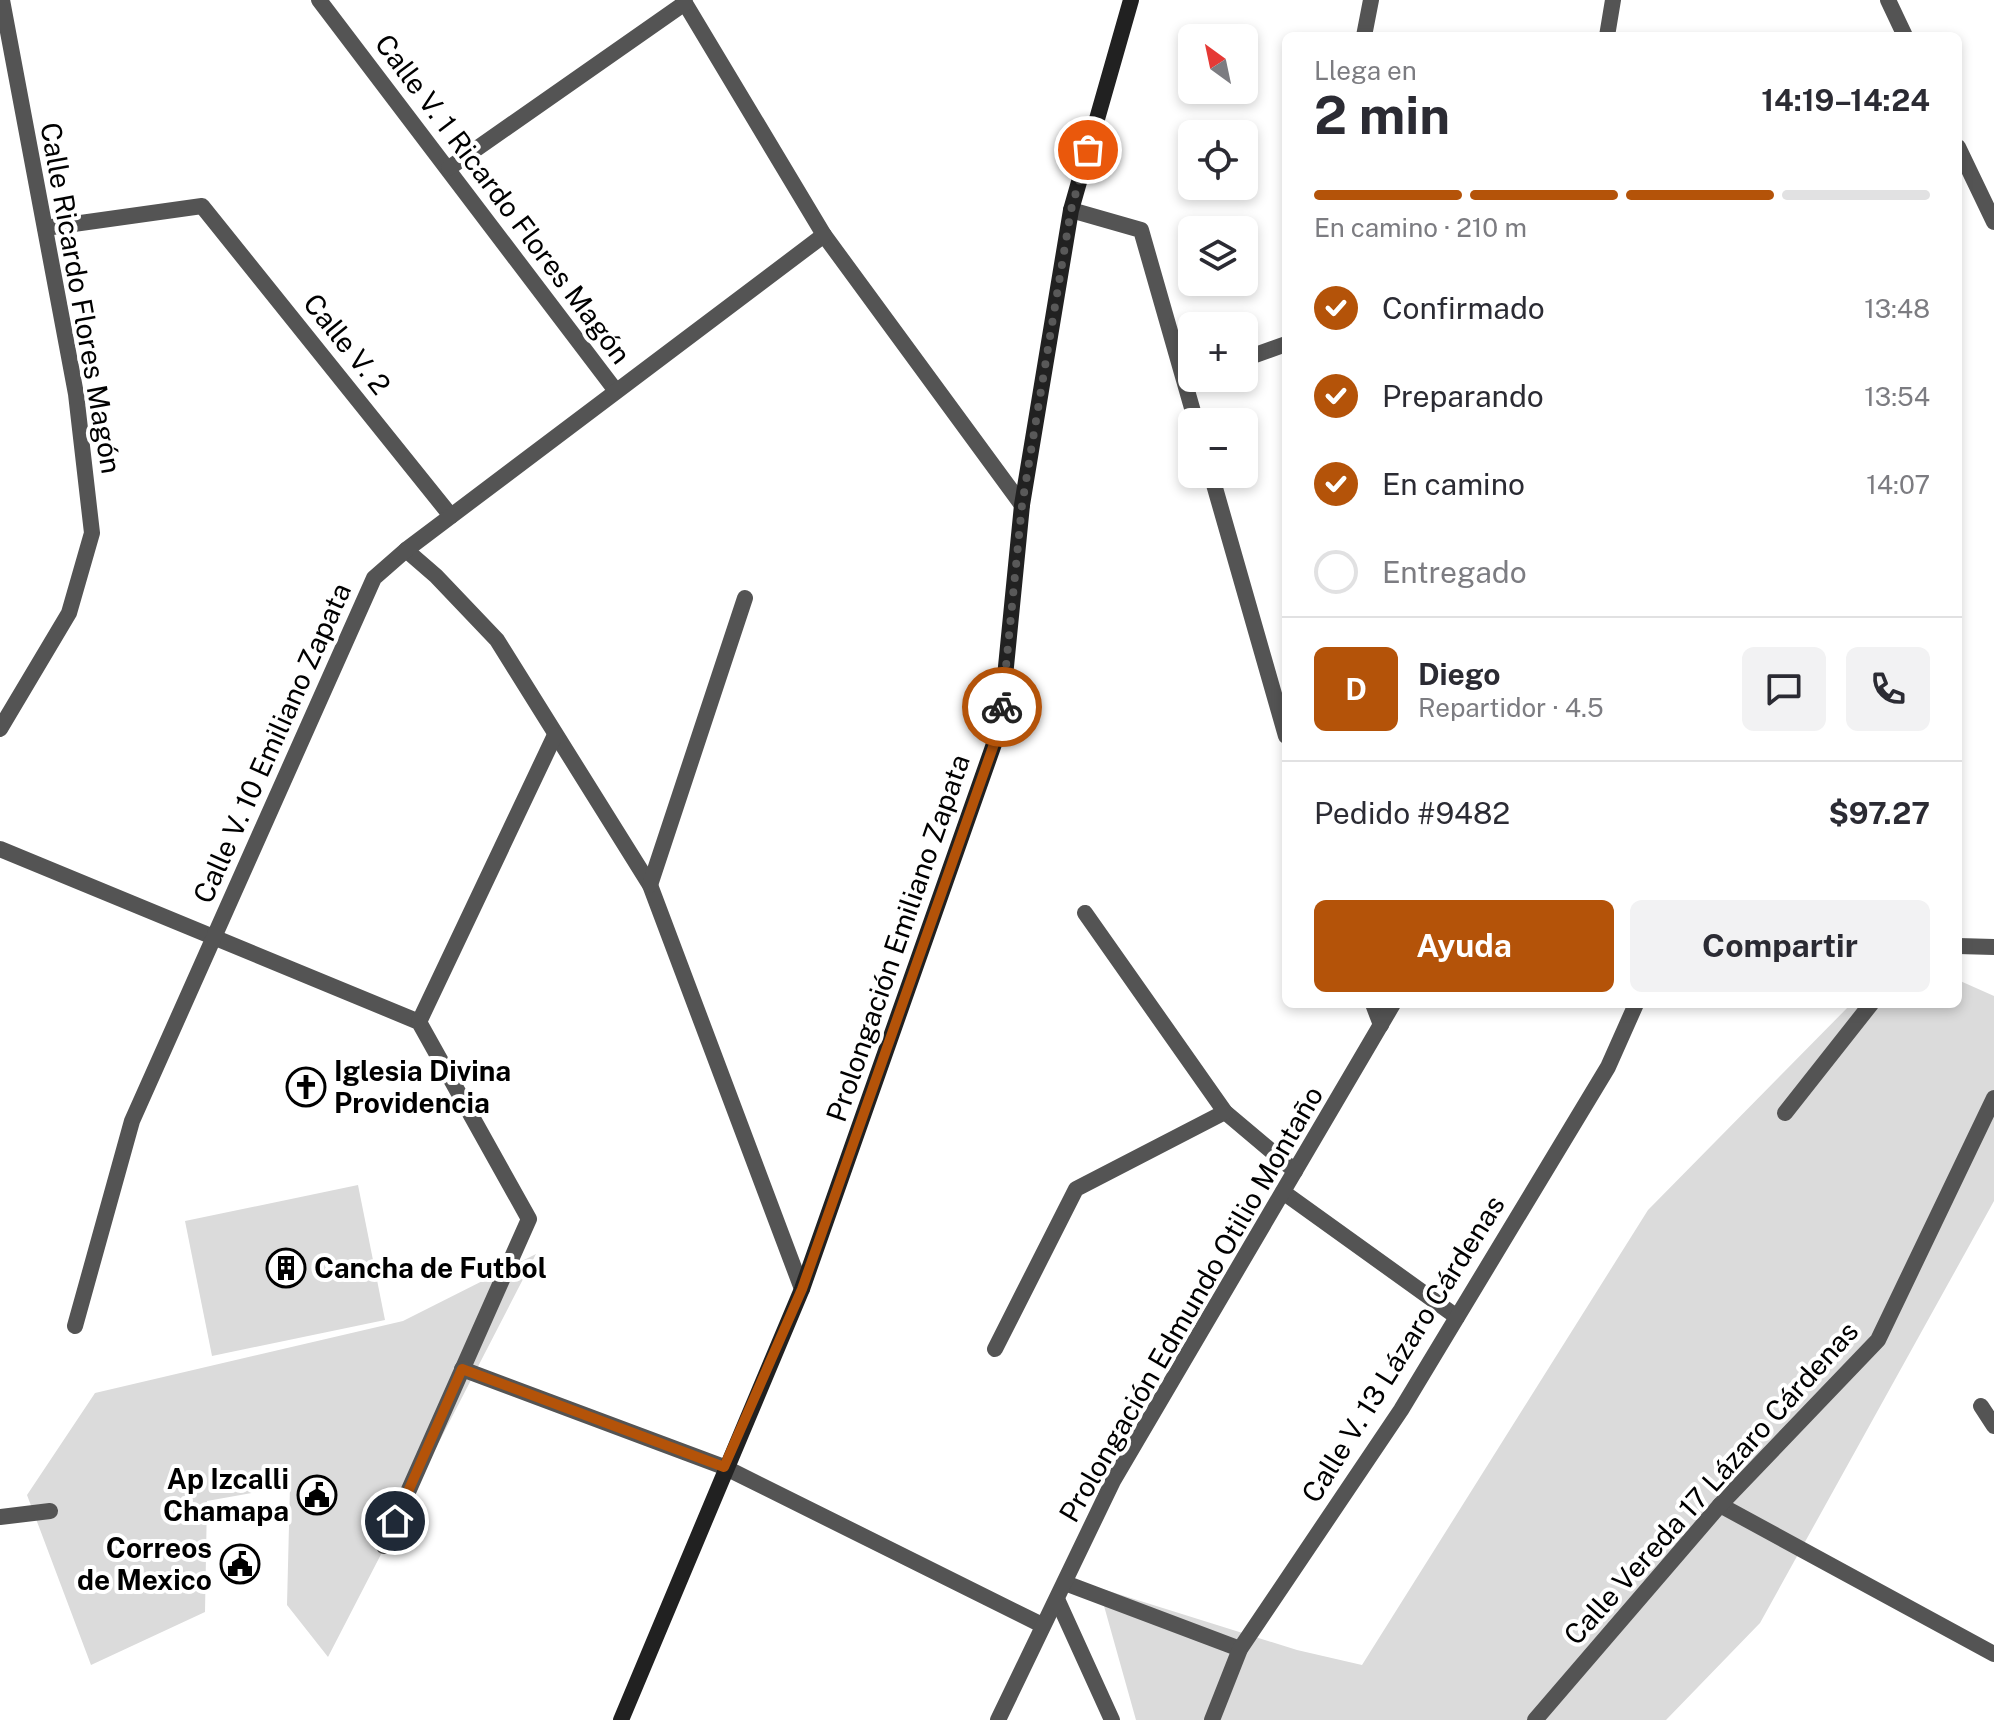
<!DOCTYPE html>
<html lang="es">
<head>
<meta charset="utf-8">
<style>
	body { margin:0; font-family:"Public Sans",sans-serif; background:#f2f2f3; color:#2b2b33; height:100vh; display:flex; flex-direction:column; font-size:30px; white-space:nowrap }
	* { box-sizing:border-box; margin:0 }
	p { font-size:26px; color:#7c7c81 }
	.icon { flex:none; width:44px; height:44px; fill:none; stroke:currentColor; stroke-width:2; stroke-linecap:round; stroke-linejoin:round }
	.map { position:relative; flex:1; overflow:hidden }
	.sheet { position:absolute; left:1282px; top:32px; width:680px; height:976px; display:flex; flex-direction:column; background:#fff; border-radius:12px; box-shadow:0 4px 12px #0003 }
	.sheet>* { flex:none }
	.needle { width:52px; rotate:327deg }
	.tools { position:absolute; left:1178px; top:24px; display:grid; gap:16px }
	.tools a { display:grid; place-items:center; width:80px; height:80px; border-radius:12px; background:#fff; box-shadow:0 4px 12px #0003; font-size:40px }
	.pin { position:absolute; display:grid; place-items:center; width:68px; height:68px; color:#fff; margin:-34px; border:4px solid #fff; border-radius:50%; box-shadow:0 2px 8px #0007 }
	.courier { position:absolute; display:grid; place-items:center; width:80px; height:80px; margin:-40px; border:6px solid #b45309; border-radius:50%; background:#fff; color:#222; box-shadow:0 2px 10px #0007 }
	.head em { font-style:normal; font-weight:700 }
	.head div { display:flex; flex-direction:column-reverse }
	.head { display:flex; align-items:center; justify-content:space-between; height:136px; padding:0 32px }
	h1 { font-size:52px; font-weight:700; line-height:60px }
	.bar { display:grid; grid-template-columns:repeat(4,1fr); gap:12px 8px; align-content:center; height:96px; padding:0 32px }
	.bar i { height:10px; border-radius:6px; background:#e1e1e2 }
	.bar .active { background:#b45309 }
	.bar p { grid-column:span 4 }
	.line { display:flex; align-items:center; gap:20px; padding:0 32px; border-top:2px solid #e1e1e2 }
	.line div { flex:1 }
	.round { display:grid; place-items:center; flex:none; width:84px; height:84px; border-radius:12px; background:#f2f2f3 }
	ol { padding:0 32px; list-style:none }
	li { display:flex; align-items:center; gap:24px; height:88px }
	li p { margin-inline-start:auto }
	li .icon { padding:8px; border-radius:50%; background:#b45309; color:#fff; stroke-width:4 }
	li:last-child { color:#7c7c81 }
	li i { width:44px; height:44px; border:4px solid #e1e1e2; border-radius:50% }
	.button { display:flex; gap:16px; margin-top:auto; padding:16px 32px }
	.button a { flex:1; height:92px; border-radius:12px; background:#b45309; color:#fff; font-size:32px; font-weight:700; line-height:92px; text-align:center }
	.button a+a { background:#f2f2f3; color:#2b2b33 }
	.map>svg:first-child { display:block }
	.green { fill:#dbdbdb }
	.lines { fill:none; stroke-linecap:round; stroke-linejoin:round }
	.service { stroke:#545454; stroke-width:16 }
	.minor { stroke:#545454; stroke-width:16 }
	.secondary { stroke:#212121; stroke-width:16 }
	.done { stroke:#595959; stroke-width:8; stroke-dasharray:0 14.4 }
	.route { stroke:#b45309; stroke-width:10 }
	.labels { text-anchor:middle; stroke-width:8; stroke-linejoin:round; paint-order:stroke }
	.street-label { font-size:28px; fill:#000; stroke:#fff }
	.poi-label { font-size:28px; font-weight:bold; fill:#000; stroke:#fff; text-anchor:start }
</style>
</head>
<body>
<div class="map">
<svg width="1994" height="1720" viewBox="0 0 1994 1720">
	<rect width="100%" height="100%" fill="#fff"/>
	<g class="green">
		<polygon points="1958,980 1994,996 1994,1201 1760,1623 1666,1720 1136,1720 1099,1588 1297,1650 1362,1665 1648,1210 1851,1004 1958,1004"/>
		<polygon points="358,1185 385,1320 212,1356 185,1221"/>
		<polygon points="536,1254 328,1657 287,1605 290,1486 207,1501 205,1612 91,1665 27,1495 95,1393 403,1321"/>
	</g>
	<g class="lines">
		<polyline class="service" points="1785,1113 1871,1004"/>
		<g class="minor">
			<polyline points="319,0 616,391"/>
			<polyline points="683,0 824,235 1022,505"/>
			<polyline points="1888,0 1905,36"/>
			<polyline points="1364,36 1371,0"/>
			<polyline points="1607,36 1613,0"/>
			<polyline points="1958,147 1994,222"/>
			<polyline points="449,168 685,3"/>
			<polyline points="1071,210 1141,230 1196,422"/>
			<polyline points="45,228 202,206 451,516"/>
			<polyline points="1244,359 1286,344"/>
			<polyline points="1211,474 1286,736"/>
			<polyline points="406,550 436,576 497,640 650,885 802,1289"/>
			<polyline points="0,729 69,613 92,533 76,394 2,0"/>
			<polyline points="0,849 419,1022 529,1219 384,1546"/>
			<polyline points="650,885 745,598"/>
			<polyline points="1085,913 1225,1112 1295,1171"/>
			<polyline points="1958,946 1994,947"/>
			<polyline points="1373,1004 1381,1025"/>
			<polyline points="419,1022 555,735"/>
			<polyline points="1283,1192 1457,1317"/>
			<polyline points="75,1326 132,1121 374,578 406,550 824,235"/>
			<polyline points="995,1349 1076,1189 1225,1112"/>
			<polyline points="462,1369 724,1467 1042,1625"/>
			<polyline points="1981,1406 1994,1426"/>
			<polyline points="1720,1505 1994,1654"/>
			<polyline points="0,1517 50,1511"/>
			<polyline points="1065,1583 1240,1649"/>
			<polyline points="1057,1599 1112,1720"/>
			<polyline points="998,1720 1113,1481 1393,1004"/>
			<polyline points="1212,1720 1240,1649 1401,1410 1608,1067 1636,1004"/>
			<polyline points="1535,1720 1720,1505 1878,1340 1994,1098"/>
		</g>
		<polyline class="secondary" points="621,1720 802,1289 1000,727 1022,505 1071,210 1131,0"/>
	</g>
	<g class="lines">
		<polyline class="done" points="1002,707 1022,505 1071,210 1088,150"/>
		<polyline class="route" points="395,1521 462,1369 724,1467 802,1289 1000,727 1002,707"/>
	</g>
	<defs>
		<symbol id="church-ring" viewBox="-11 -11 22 22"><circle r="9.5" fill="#fff" stroke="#000" stroke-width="1.5"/><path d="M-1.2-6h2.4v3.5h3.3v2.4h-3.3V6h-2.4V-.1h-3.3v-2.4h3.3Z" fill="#000"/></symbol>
		<symbol id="building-ring" viewBox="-11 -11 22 22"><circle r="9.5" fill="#fff" stroke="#000" stroke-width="1.5"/><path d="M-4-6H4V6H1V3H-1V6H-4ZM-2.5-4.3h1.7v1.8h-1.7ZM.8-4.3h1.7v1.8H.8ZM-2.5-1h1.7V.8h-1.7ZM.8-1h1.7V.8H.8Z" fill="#000"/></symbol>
		<symbol id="civic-ring" viewBox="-11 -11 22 22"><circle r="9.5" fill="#fff" stroke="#000" stroke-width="1.5"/><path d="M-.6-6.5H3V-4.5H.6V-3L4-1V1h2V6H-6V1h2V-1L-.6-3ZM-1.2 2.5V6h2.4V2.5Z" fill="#000"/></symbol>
	</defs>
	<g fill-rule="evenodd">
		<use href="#church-ring" x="284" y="1065" width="44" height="44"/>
		<use href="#building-ring" x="264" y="1246" width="44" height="44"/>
		<use href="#civic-ring" x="295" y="1473" width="44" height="44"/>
		<use href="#civic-ring" x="218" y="1542" width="44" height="44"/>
	</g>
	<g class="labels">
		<g class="street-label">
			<text transform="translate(503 199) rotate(53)" y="10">Calle V. 1 Ricardo Flores Magón</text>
			<text transform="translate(81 298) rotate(80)" y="10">Calle Ricardo Flores Magón</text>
			<text transform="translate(347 344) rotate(51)" y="10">Calle V. 2</text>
			<text transform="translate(272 743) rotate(-66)" y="10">Calle V. 10 Emiliano Zapata</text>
			<text transform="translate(898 938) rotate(-71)" y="10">Prolongación Emiliano Zapata</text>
			<text transform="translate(1191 1304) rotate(-60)" y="10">Prolongación Edmundo Otilio Montaño</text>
			<text transform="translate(1403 1349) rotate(-58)" y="10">Calle V. 13 Lázaro Cárdenas</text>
			<text transform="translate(1711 1483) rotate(-48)" y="10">Calle Vereda 17 Lázaro Cárdenas</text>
		</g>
		<g class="poi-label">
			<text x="334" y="1081">Iglesia Divina<tspan x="334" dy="32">Providencia</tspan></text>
			<text x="314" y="1278">Cancha de Futbol</text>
			<text x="289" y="1489" text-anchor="end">Ap Izcalli<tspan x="289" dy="32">Chamapa</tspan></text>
			<text x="212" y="1558" text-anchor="end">Correos<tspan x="212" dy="32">de Mexico</tspan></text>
		</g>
	</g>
</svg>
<div class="tools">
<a><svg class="needle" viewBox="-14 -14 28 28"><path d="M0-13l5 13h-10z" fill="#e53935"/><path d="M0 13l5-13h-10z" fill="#7c7c81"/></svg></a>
<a><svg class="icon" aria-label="locate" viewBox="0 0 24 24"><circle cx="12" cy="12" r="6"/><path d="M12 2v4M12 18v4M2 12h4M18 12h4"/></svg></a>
<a><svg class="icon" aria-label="layers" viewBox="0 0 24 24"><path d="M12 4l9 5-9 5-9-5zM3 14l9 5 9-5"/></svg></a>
<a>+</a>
<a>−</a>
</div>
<div class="pin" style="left:1088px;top:150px;background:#ea580c"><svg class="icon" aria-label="bag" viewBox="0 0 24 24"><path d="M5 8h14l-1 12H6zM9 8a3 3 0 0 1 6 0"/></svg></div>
<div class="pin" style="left:395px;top:1521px;background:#1f2937"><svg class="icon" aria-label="home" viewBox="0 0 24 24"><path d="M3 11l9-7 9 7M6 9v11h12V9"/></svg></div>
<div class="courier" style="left:1002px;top:707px"><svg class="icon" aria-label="bike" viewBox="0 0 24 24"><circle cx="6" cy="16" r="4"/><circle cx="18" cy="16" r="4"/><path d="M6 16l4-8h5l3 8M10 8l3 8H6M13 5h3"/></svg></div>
<section class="sheet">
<div class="head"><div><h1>2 min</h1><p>Llega en</p></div><em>14:19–14:24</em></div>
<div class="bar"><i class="active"></i><i class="active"></i><i class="active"></i><i></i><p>En camino · 210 m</p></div>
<ol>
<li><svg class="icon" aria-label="check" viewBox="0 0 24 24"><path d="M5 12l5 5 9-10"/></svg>Confirmado<p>13:48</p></li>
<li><svg class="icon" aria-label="check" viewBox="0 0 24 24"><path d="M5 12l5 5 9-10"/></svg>Preparando<p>13:54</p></li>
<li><svg class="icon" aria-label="check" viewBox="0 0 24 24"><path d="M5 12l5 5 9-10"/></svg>En camino<p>14:07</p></li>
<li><i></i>Entregado</li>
</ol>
<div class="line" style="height:144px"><b class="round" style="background:#b45309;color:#fff">D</b><div><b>Diego</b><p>Repartidor · 4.5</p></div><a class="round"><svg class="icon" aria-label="chat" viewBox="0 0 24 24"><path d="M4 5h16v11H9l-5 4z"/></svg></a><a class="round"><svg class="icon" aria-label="phone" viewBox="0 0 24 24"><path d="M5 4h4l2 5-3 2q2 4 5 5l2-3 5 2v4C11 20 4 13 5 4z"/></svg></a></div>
<div class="line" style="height:104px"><div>Pedido #9482</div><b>$97.27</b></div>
<div class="button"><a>Ayuda</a><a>Compartir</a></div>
</section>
</div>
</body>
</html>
